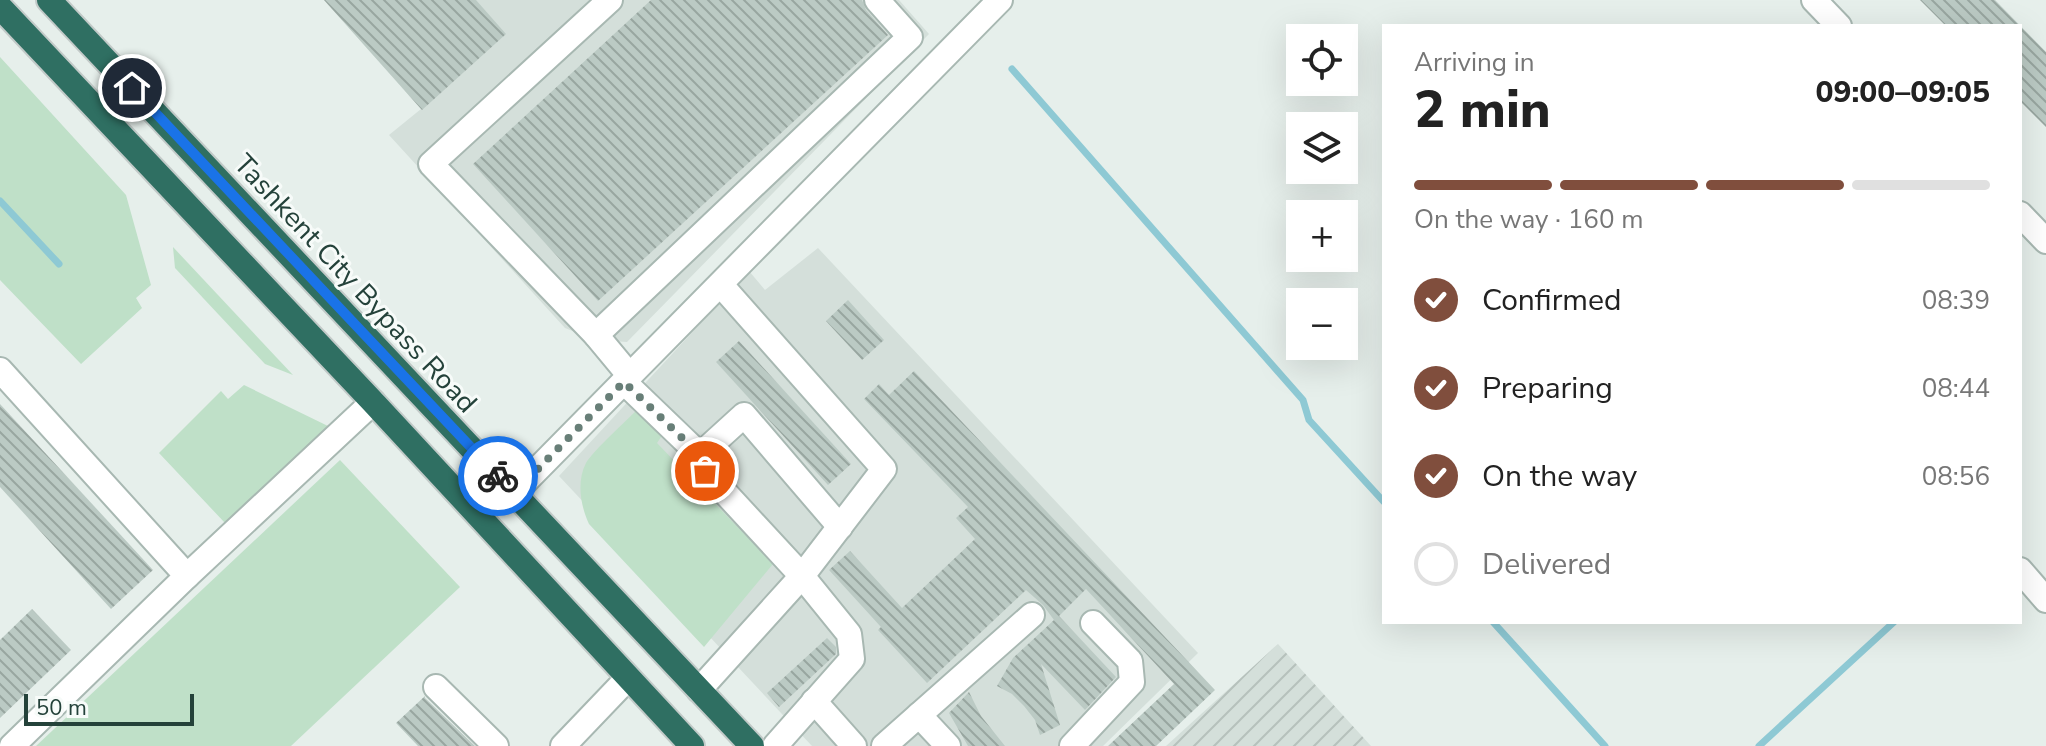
<!DOCTYPE html>
<html lang="en">
<head>
<meta charset="utf-8">
<style>
	body { margin:0; font-family:"Nunito Sans",sans-serif; background:#f6f6f6; color:#222; height:100vh; display:flex; flex-direction:column; font-size:30px; white-space:nowrap }
	* { box-sizing:border-box; margin:0 }
	p { font-size:26px; color:#767676 }
	.icon { flex:none; width:44px; height:44px; fill:none; stroke:currentColor; stroke-width:2; stroke-linecap:round; stroke-linejoin:round }
	.map { position:relative; flex:1; overflow:hidden }
	.side { position:absolute; left:1382px; top:24px; width:640px; height:600px; display:flex; flex-direction:column; background:#fff; border-radius:0px; box-shadow:0 8px 32px #0002 }
	.side>* { flex:none }
	.buttons { position:absolute; left:1286px; top:24px; display:grid; gap:16px }
	.buttons a { display:grid; place-items:center; width:72px; height:72px; border-radius:0px; background:#fff; box-shadow:0 8px 32px #0002; font-size:40px }
	.scale { position:absolute; left:24px; bottom:20px; width:170px; box-sizing:border-box; padding-left:8px; border:4px solid #24423a; border-top:0; font-size:22px; line-height:28px; white-space:nowrap; color:#24423a; -webkit-text-stroke:6px #f7fbf9; paint-order:stroke }
	.pin { position:absolute; display:grid; place-items:center; width:68px; height:68px; color:#fff; margin:-34px; border:4px solid #fff; border-radius:50%; box-shadow:0 2px 8px #0007 }
	.courier { position:absolute; display:grid; place-items:center; width:80px; height:80px; margin:-40px; border:6px solid #1a73e8; border-radius:50%; background:#fff; color:#222; box-shadow:0 2px 10px #0007 }
	.summary em { font-style:normal; font-weight:800 }
	.summary div { display:flex; flex-direction:column-reverse }
	.summary { display:flex; align-items:center; justify-content:space-between; height:136px; padding:0 32px }
	h1 { font-size:52px; font-weight:800; line-height:60px }
	.bar { display:grid; grid-template-columns:repeat(4,1fr); gap:12px 8px; align-content:center; height:96px; padding:0 32px }
	.bar i { height:10px; border-radius:6px; background:#e0e0e0 }
	.bar .selected { background:#804e3d }
	.bar p { grid-column:span 4 }
	ol { padding:0 32px; list-style:none }
	li { display:flex; align-items:center; gap:24px; height:88px }
	li p { margin-inline-start:auto }
	li .icon { padding:8px; border-radius:50%; background:#804e3d; color:#fff; stroke-width:4 }
	li:last-child { color:#767676 }
	li i { width:44px; height:44px; border:4px solid #e0e0e0; border-radius:50% }
	.map>svg:first-child { display:block }
	.built { fill:#d4dfda }
	.industrial { fill:url(#industrial-furrows) }
	.grass { fill:#bfe0c8 }
	.lines { fill:none; stroke-linecap:round; stroke-linejoin:round }
	.stream { stroke:#8ec9d4; stroke-width:7 }
	.building { fill:url(#building-back-hatch) }
	.minor-casing { stroke:#a8b8b2; stroke-width:28 }
	.highway-casing { stroke:#c2cac8; stroke-width:28 }
	.minor { stroke:#fff; stroke-width:24 }
	.highway { stroke:#2f6f62; stroke-width:24 }
	.done { stroke:#687f78; stroke-width:8; stroke-dasharray:0 14.4 }
	.route { stroke:#1a73e8; stroke-width:10 }
	.labels { text-anchor:middle; stroke-width:6; stroke-linejoin:round; paint-order:stroke }
	.street-label { font-size:28px; fill:#24423a; stroke:#f7fbf9 }
</style>
</head>
<body>
<div class="map">
<svg width="2046" height="746" viewBox="0 0 2046 746">
	<defs>
		<pattern id="industrial-furrows" width="10" height="10" patternUnits="userSpaceOnUse" patternTransform="scale(2)"><rect width="10" height="10" fill="#d4dfda"/><path d="M-1 1l2-2M0 10L10 0M9 11l2-2" fill="none" stroke="#b6c1bc"/></pattern>
		<pattern id="building-back-hatch" width="6" height="6" patternUnits="userSpaceOnUse" patternTransform="scale(2)"><rect width="6" height="6" fill="#bbcac4"/><path d="M-1 5l2 2M0 0l6 6M5-1l2 2" fill="none" stroke="#98a6a0"/></pattern>
	</defs>
	<rect width="100%" height="100%" fill="#e6efeb"/>
	<g class="built">
		<polygon points="324,0 899,0 929,34 627,342 595,340 565,328 389,135 421,109"/>
		<polygon points="818,248 1198,653 1103,746 812,746 559,476 749,271 765,290"/>
	</g>
	<polygon class="industrial" points="1278,644 1371,746 1166,746"/>
	<g class="grass">
		<polygon points="0,57 126,195 151,285 136,298 142,308 81,364 0,280"/>
		<polygon points="173,247 293,375 265,364 175,268"/>
		<polygon points="244,385 330,427 225,523 159,453 221,391 228,399"/>
		<path d="M639,408L665,431L657,443L773,564L704,647L589,524C581,507 576,482 586,463C593,451 627,420 639,408Z"/>
		<polygon points="340,460 460,587 291,746 36,746"/>
	</g>
	<g class="lines">
		<g class="stream">
			<polyline points="1012,69 1303,400 1309,420 1384,502"/>
			<polyline points="0,201 59,264"/>
			<polyline points="1493,622 1605,746"/>
			<polyline points="1759,746 1894,622"/>
		</g>
	</g>
	<g class="building">
		<polygon points="324,0 476,0 506,34 422,110"/>
		<polygon points="651,0 862,0 866,10 888,35 598,301 473,164"/>
		<polygon points="1920,0 1995,0 2046,52 2046,127 2020,101 2020,26 1946,26"/>
		<polygon points="848,300 884,340 862,360 826,321"/>
		<polygon points="739,341 851,464 828,485 716,362"/>
		<polygon points="914,371 1215,690 1156,746 1108,746 1174,684 1086,589 1059,616 1116,677 1085,710 1041,664 1060,725 1040,735 1035,720 1024,706 1012,694 997,686 1013,658 1054,620 1043,605 1026,590 927,683 878,630 881,627 829,570 850,551 902,608 975,539 956,518 968,507 864,399 879,384 889,395"/>
		<polygon points="0,404 153,570 111,609 0,487"/>
		<polygon points="32,609 71,650 0,718 0,640"/>
		<polygon points="827,638 836,647 836,654 779,707 767,693"/>
		<polygon points="969,692 981,716 1005,746 968,746 949,713"/>
		<polygon points="425,696 425,698 475,746 418,746 396,723"/>
	</g>
	<g class="lines">
		<defs>
			<g id="minor">
				<polyline points="610,0 431,164 596,335 630,376"/>
				<polyline points="1814,0 1839,26"/>
				<polyline points="2020,214 2046,241"/>
				<polyline points="596,335 910,37 877,0"/>
				<polyline points="0,370 187,576 12,746"/>
				<polyline points="624,382 700,455"/>
				<polyline points="514,493 1000,0"/>
				<polyline points="2020,570 2046,600"/>
				<polyline points="187,576 373,402"/>
				<polyline points="436,687 496,746"/>
				<polyline points="699,690 802,576 884,469 721,285"/>
				<polyline points="814,701 854,746"/>
				<polyline points="919,715 948,746"/>
				<polyline points="563,746 628,678"/>
				<polyline points="775,746 852,659 849,634 802,576 705,471 700,455 744,415 840,527"/>
				<polyline points="884,746 1032,615"/>
				<polyline points="1072,746 1132,682 1130,661 1093,623"/>
			</g>
			<g id="highway">
				<polyline points="49,0 752,746"/>
				<polyline points="0,7 373,402 692,746"/>
			</g>
		</defs>
		<use href="#minor" class="minor-casing"/>
		<use href="#highway" class="highway-casing"/>
		<use href="#minor" class="minor"/>
		<use href="#highway" class="highway"/>
	</g>
	<g class="lines">
		<polyline class="done" points="498,476 514,493 624,382 700,455 705,471"/>
		<polyline class="route" points="132,88 498,476"/>
	</g>
	<g class="labels">
		<g class="street-label">
			<text transform="translate(356 283) rotate(47)" y="10">Tashkent City Bypass Road</text>
		</g>
	</g>
</svg>
<div class="buttons">
<a><svg class="icon" aria-label="locate" viewBox="0 0 24 24"><circle cx="12" cy="12" r="6"/><path d="M12 2v4M12 18v4M2 12h4M18 12h4"/></svg></a>
<a><svg class="icon" aria-label="layers" viewBox="0 0 24 24"><path d="M12 4l9 5-9 5-9-5zM3 14l9 5 9-5"/></svg></a>
<a>+</a>
<a>−</a>
</div>
<div class="scale">50 m</div>
<div class="pin" style="left:705px;top:471px;background:#ea580c"><svg class="icon" aria-label="bag" viewBox="0 0 24 24"><path d="M5 8h14l-1 12H6zM9 8a3 3 0 0 1 6 0"/></svg></div>
<div class="pin" style="left:132px;top:88px;background:#1f2937"><svg class="icon" aria-label="home" viewBox="0 0 24 24"><path d="M3 11l9-7 9 7M6 9v11h12V9"/></svg></div>
<div class="courier" style="left:498px;top:476px"><svg class="icon" aria-label="bike" viewBox="0 0 24 24"><circle cx="6" cy="16" r="4"/><circle cx="18" cy="16" r="4"/><path d="M6 16l4-8h5l3 8M10 8l3 8H6M13 5h3"/></svg></div>
<section class="side">
<div class="summary"><div><h1>2 min</h1><p>Arriving in</p></div><em>09:00–09:05</em></div>
<div class="bar"><i class="selected"></i><i class="selected"></i><i class="selected"></i><i></i><p>On the way · 160 m</p></div>
<ol>
<li><svg class="icon" aria-label="check" viewBox="0 0 24 24"><path d="M5 12l5 5 9-10"/></svg>Confirmed<p>08:39</p></li>
<li><svg class="icon" aria-label="check" viewBox="0 0 24 24"><path d="M5 12l5 5 9-10"/></svg>Preparing<p>08:44</p></li>
<li><svg class="icon" aria-label="check" viewBox="0 0 24 24"><path d="M5 12l5 5 9-10"/></svg>On the way<p>08:56</p></li>
<li><i></i>Delivered</li>
</ol>
</section>
</div>
</body>
</html>
